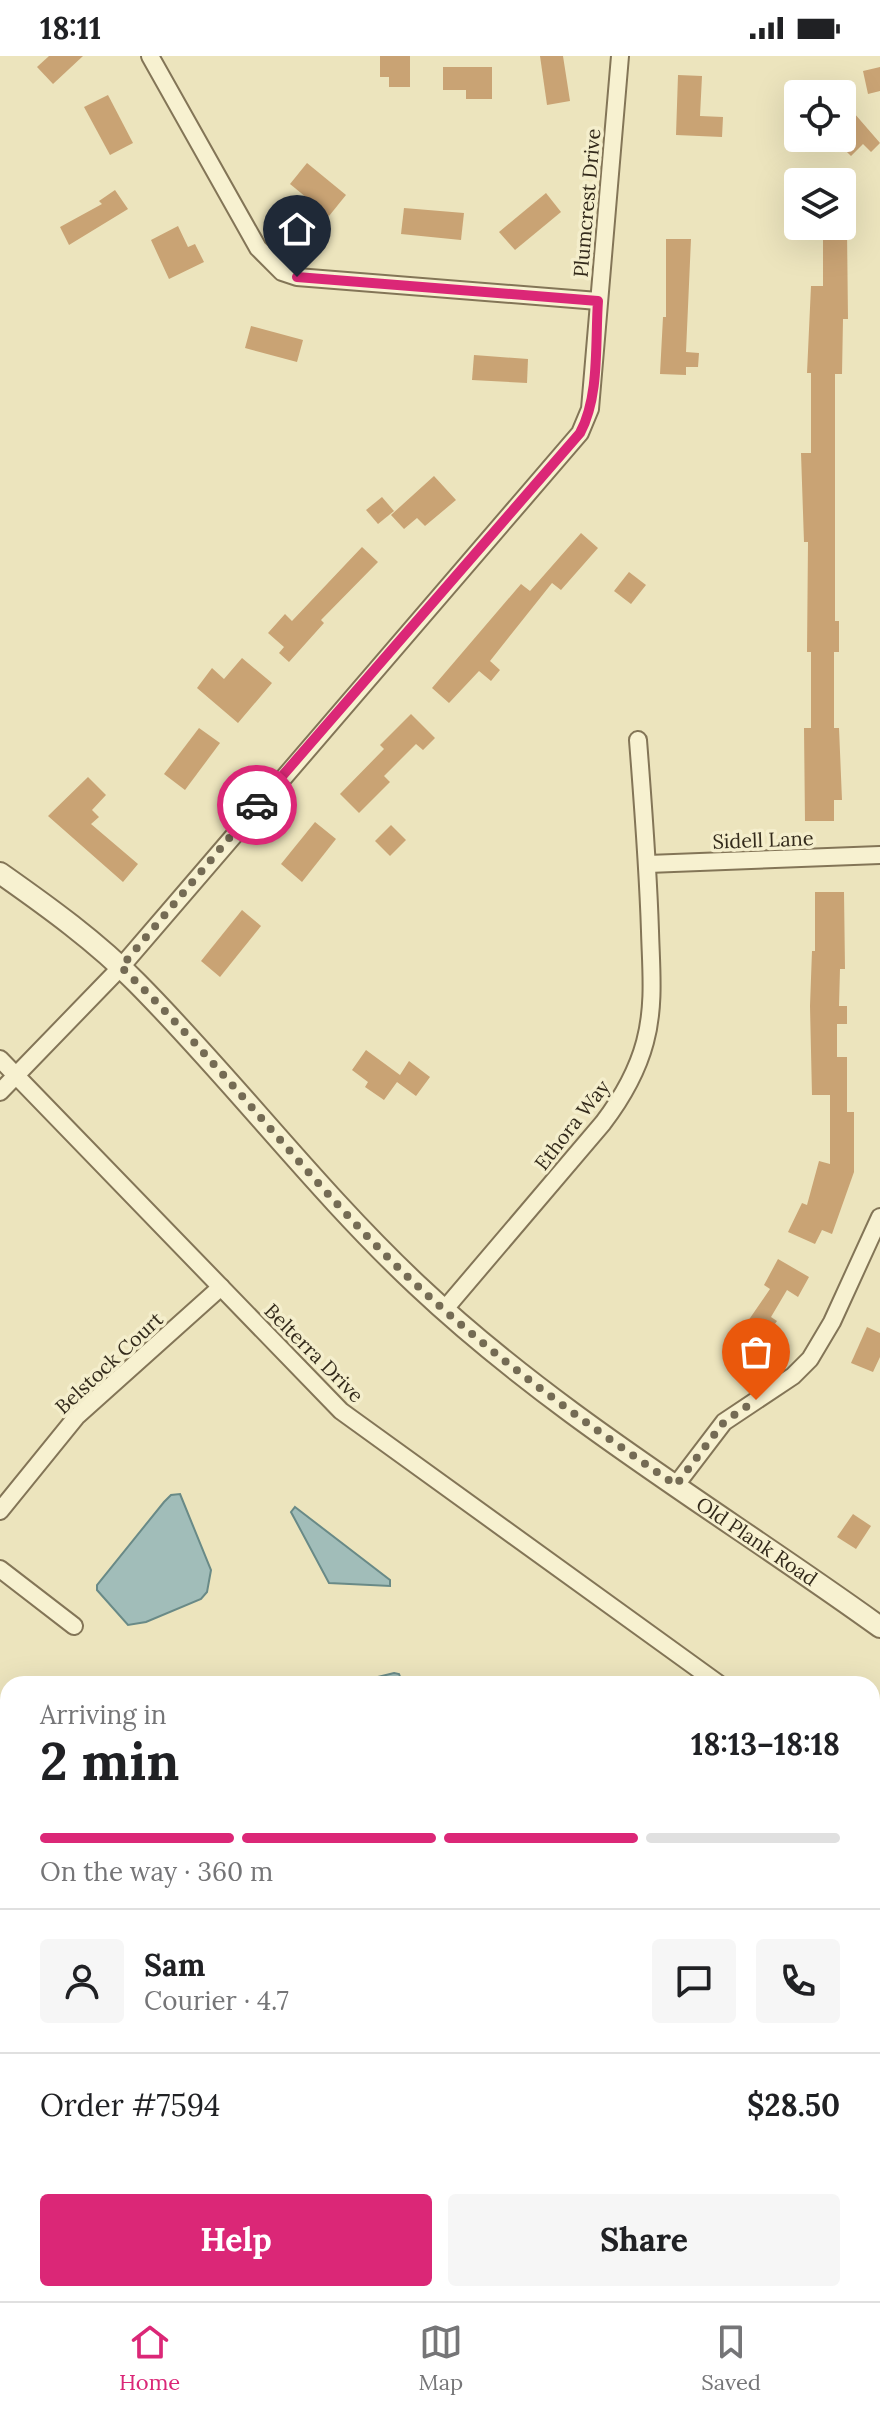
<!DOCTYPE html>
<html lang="en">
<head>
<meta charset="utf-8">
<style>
	body { margin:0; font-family:Lora,serif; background:#f6f6f6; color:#202124; height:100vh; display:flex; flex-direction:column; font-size:30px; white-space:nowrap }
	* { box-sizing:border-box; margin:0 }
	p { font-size:26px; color:#757577 }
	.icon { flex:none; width:44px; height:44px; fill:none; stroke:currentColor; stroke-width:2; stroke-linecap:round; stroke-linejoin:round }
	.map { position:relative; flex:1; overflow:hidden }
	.details { position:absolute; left:0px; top:1620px; width:880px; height:626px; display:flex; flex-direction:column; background:#fff; border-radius:24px 24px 0 0; box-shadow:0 8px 32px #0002 }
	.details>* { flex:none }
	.tools { position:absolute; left:784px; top:24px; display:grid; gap:16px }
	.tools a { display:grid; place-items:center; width:72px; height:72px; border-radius:8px; background:#fff; box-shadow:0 8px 32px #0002; font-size:40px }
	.pin { position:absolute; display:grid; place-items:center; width:68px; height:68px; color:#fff; margin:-82px -34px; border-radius:50% 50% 50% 0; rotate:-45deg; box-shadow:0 0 8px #0007 }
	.pin .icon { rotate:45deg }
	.courier { position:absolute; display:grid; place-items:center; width:80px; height:80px; margin:-40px; border:6px solid #db2777; border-radius:50%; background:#fff; color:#222; box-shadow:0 2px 10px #0007 }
	.summary em { font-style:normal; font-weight:700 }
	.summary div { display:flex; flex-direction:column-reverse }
	.summary { display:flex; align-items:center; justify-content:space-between; height:136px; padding:0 40px }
	h1 { font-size:52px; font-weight:700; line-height:60px }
	.bar { display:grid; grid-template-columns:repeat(4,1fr); gap:12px 8px; align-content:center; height:96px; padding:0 40px }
	.bar i { height:10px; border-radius:6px; background:#e0e0e0 }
	.bar .selected { background:#db2777 }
	.bar p { grid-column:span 4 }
	.line { display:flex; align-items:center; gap:20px; padding:0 40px; border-top:2px solid #e0e0e0 }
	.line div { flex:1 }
	.round { display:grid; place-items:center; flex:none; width:84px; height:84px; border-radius:8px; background:#f6f6f6 }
	.cta { display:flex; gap:16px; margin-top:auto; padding:16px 40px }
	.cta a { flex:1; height:92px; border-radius:8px; background:#db2777; color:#fff; font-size:32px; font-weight:700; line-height:92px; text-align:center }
	.cta a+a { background:#f6f6f6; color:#202124 }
	.status { display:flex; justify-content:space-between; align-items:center; height:56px; padding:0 40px; background:#fff; direction:ltr }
	.status svg { height:22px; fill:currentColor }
	.tabs { display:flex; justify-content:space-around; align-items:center; height:112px; border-top:2px solid #e0e0e0; background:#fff; font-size:22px; color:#757577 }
	.tabs a { display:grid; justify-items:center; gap:4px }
	.tabs .selected { color:#db2777 }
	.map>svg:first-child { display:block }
	.green { fill:#bbc992 }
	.water { fill:#a1bdb9; stroke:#698a87; stroke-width:2 }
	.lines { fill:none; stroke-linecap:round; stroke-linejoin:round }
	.stream { stroke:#698a87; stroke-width:5 }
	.building { fill:#c9a374 }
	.service-casing { stroke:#837557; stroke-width:12 }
	.minor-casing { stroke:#837557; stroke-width:20 }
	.tertiary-casing { stroke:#837557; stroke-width:24 }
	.trunk-casing { stroke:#50422c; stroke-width:30 }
	.service { stroke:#f7f1d0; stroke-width:8 }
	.minor { stroke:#f7f1d0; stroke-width:16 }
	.tertiary { stroke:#f7f1d0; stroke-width:20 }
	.trunk { stroke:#e5c872; stroke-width:26 }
	.done { stroke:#746b54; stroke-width:8; stroke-dasharray:0 14.4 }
	.route { stroke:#db2777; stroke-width:10 }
	.labels { text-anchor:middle; stroke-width:7; stroke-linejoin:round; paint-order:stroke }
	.street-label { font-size:20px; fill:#332a1b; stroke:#f4eecc }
</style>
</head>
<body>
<div class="status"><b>18:11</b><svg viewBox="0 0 49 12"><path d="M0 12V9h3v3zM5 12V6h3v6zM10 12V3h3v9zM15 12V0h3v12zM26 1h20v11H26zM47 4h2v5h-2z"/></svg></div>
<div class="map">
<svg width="880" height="2245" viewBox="0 0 880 2245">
	<rect width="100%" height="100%" fill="#ece4bd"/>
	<g class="green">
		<polygon points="0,1946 8,1961 8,2117 0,2105"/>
		<polygon points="880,2121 880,2245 738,2245 745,2238 872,2238 872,2123"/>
		<polygon points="76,2238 162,2238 166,2245 81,2245"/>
	</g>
	<g class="water">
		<polygon points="180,1438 211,1514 207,1536 201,1543 146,1566 128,1569 97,1534 97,1529 164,1446 171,1439"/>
		<polygon points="295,1451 390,1524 390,1530 329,1527 291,1456"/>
		<polygon points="394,1617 399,1618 403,1628 349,1628"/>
	</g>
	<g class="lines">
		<g class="stream">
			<polyline points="0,1981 8,1978"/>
			<polyline points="872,2209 880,2213"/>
		</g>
	</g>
	<g class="building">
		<polygon points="49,0 83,0 53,28 37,11"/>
		<polygon points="380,0 410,0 410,31 389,31 389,21 380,21"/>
		<polygon points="540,0 563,0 570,45 547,49"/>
		<polygon points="443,11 492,11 492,43 466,43 466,34 443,34"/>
		<polygon points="880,11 880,35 868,38 863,15"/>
		<polygon points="678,19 702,20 700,60 723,61 722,81 676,79"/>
		<polygon points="108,39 133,87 110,99 84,51"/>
		<polygon points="854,57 880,87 871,96 863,88 851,100 842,91 842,69"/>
		<polygon points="307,107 346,139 329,160 290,128"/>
		<polygon points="115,134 128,153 69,189 60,171 102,148 99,145"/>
		<polygon points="546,137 561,156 515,194 499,176"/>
		<polygon points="404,152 464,157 461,184 401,178"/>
		<polygon points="178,170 188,191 195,188 204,206 169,223 151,184"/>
		<polygon points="823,174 847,174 848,263 843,263 842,318 835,318 835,565 839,565 839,596 834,596 834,672 839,672 842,744 834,744 834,765 805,765 804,672 811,672 811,596 807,596 808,486 804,486 801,397 811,397 811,317 807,317 811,230 823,230"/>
		<polygon points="666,183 691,183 686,296 699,297 698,311 686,311 686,319 660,318 663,261 666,261"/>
		<polygon points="251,270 303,284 297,306 245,292"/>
		<polygon points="474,299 528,303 527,327 472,324"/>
		<polygon points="434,420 456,444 425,470 417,462 404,473 391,459"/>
		<polygon points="382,441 394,455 378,468 366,454"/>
		<polygon points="581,477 598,492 561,534 552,527 490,605 500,614 491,625 479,615 449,647 432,632 521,528 530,535"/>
		<polygon points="362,491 378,506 321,564 324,567 289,606 279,597 284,591 268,577 285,558 292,565"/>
		<polygon points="629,516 646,529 631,548 614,535"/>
		<polygon points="242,602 272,627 238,667 197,632 212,612 224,623"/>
		<polygon points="411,658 435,682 423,694 416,688 384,720 390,726 359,757 340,738 384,693 380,689"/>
		<polygon points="199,672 220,687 185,734 164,718"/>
		<polygon points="88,721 106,739 92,754 99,761 91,768 138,808 123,826 48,760"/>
		<polygon points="315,766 336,783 302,826 281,808"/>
		<polygon points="391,769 406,784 390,800 375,785"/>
		<polygon points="815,836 844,836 845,913 840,913 839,950 847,950 847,968 837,968 837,1001 847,1001 847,1056 854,1056 854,1116 832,1178 822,1174 815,1188 788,1176 802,1147 807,1149 819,1105 830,1108 830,1039 812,1039 810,950 812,895 815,895"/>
		<polygon points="242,854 261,870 220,921 201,905"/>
		<polygon points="366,994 400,1019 409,1005 430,1021 416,1040 397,1026 384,1044 365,1031 368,1026 352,1014"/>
		<polygon points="778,1203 809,1221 798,1241 787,1234 771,1261 777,1265 754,1297 735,1284 770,1233 764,1229"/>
		<polygon points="867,1271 880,1277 880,1301 873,1316 851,1307"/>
		<polygon points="853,1458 871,1470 856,1493 837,1481"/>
	</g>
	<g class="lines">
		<defs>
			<g id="service">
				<polyline points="872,1866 880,1863"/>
				<polyline points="341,2238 342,2245"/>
			</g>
			<g id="minor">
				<polyline points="150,0 258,192 282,216 297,221 598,245"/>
				<polyline points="648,808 880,799"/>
				<polyline points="0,1003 341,1355 719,1628"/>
				<polyline points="0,1036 121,911 580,377 590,353 620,0"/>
				<path d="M444,1254L603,1067C622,1042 637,1016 645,986C655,949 651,912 650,875C648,811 643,748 638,684"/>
				<polyline points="676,1429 724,1366 793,1320 810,1303 832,1266 880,1161"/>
				<polyline points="0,1455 77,1360 221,1231"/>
				<polyline points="0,1513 74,1570"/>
				<polyline points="872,1760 880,1759"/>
			</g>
			<g id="tertiary">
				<path id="s1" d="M0,817C47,850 97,886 137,927C234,1025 317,1135 417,1229C557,1361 725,1459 880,1571"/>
			</g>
			<g id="trunk">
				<polyline points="0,2186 8,2197"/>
				<polyline points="37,2238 43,2245"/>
			</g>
		</defs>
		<use href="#service" class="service-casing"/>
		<use href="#minor" class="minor-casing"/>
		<use href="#tertiary" class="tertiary-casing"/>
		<use href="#trunk" class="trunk-casing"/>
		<use href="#service" class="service"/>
		<use href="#minor" class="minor"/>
		<use href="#tertiary" class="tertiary"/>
		<use href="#trunk" class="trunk"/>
	</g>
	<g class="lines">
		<path class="done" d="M257,749L121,911C208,994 283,1092 366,1179C457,1275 567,1355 676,1429L724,1366L756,1344"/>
		<path class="route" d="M257,749L580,377C600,340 595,286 598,245L297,221"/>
	</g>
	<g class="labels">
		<g class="street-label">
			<text transform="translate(587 147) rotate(-85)" y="7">Plumcrest Drive</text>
			<text transform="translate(763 784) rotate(-2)" y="7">Sidell Lane</text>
			<text transform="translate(572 1069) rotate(-52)" y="7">Ethora Way</text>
			<text transform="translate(314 1297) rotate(45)" y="7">Belterra Drive</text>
			<text transform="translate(109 1307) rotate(-43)" y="7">Belstock Court</text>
			<text dy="7" stroke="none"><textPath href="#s1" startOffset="1014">Old Plank Road</textPath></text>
		</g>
	</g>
</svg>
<div class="tools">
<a><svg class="icon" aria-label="locate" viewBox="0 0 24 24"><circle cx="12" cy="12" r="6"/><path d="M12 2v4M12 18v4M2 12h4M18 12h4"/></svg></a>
<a><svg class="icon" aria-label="layers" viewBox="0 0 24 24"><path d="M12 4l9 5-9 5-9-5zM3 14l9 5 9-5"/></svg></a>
</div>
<div class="pin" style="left:756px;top:1344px;background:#ea580c"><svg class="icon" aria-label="bag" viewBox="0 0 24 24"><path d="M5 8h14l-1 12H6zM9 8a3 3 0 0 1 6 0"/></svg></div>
<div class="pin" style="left:297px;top:221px;background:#1f2937"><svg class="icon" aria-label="home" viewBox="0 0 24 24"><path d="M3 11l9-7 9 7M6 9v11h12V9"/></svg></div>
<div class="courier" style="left:257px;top:749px"><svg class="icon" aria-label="car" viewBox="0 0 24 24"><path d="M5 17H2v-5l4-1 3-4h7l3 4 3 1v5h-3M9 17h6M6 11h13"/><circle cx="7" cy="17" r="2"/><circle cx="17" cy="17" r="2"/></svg></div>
<section class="details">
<div class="summary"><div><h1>2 min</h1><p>Arriving in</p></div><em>18:13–18:18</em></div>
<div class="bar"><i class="selected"></i><i class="selected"></i><i class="selected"></i><i></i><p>On the way · 360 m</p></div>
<div class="line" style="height:144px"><a class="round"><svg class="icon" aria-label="person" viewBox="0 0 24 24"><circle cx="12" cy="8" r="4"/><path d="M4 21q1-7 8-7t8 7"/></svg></a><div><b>Sam</b><p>Courier · 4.7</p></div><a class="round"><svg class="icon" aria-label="chat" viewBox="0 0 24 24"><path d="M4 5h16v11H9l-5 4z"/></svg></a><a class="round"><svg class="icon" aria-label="phone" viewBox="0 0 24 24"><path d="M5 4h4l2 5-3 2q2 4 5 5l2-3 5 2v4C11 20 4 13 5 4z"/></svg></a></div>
<div class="line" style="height:104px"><div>Order #7594</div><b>$28.50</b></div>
<div class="cta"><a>Help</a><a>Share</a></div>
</section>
</div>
<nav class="tabs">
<a class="selected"><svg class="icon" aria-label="home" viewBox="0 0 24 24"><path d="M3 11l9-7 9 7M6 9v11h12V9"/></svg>Home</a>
<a><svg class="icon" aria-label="map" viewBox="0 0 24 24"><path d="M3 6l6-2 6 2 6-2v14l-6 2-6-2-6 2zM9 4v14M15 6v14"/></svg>Map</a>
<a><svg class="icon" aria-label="saved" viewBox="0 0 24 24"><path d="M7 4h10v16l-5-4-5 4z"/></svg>Saved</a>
</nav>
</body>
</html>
